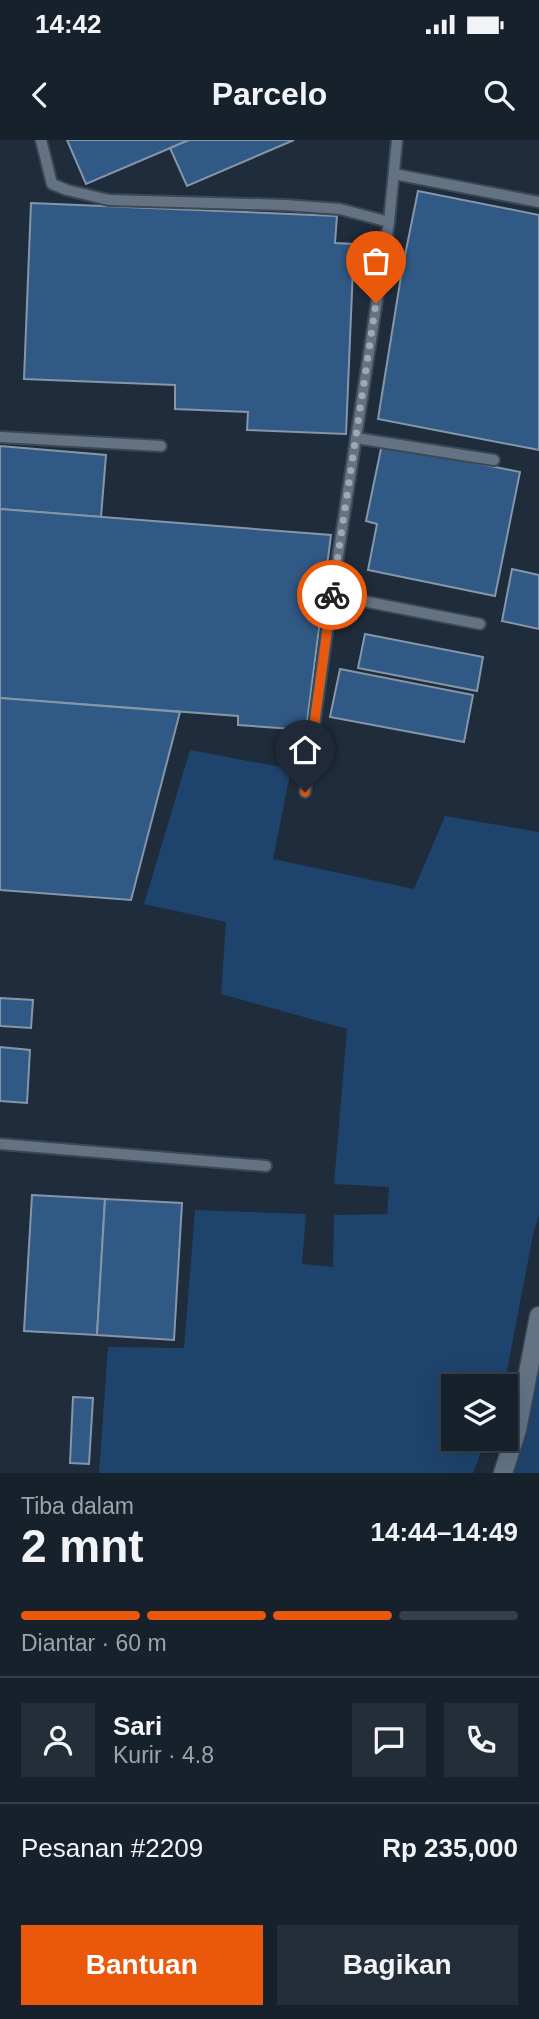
<!DOCTYPE html>
<html lang="id">
<head>
<meta charset="utf-8">
<style>
	body { margin:0; font-family:Helvetica,sans-serif; background:#242e38; color:#f1f3f6; height:100vh; display:flex; flex-direction:column; font-size:26px; white-space:nowrap }
	* { box-sizing:border-box; margin:0 }
	p { font-size:23px; color:#9ea3a9 }
	.icon { flex:none; width:38px; height:38px; fill:none; stroke:currentColor; stroke-width:2; stroke-linecap:round; stroke-linejoin:round }
	.map { position:relative; height:1333px; overflow:hidden }
	.panel { display:flex; flex-direction:column; background:#17212c; flex:1 }
	.panel>* { flex:none }
	.fabs { position:absolute; left:441px; top:1234px; display:grid; gap:14px }
	.fabs a { display:grid; place-items:center; width:77px; height:77px; border-radius:0px; background:#17212c; box-shadow:0 7px 28px #0002,0 0 0 2px #363e48; font-size:35px }
	.pin { position:absolute; display:grid; place-items:center; width:60px; height:60px; color:#fff; margin:-72px -30px; border-radius:50% 50% 50% 0; rotate:-45deg; box-shadow:0 0 7px #0007 }
	.pin .icon { rotate:45deg }
	.courier { position:absolute; display:grid; place-items:center; width:70px; height:70px; margin:-35px; border:5px solid #ea580c; border-radius:50%; background:#fff; color:#222; box-shadow:0 2px 9px #0007 }
	.headline em { font-style:normal; font-weight:800 }
	.headline div { display:flex; flex-direction:column-reverse }
	.headline { display:flex; align-items:center; justify-content:space-between; height:119px; padding:0 21px }
	h1 { font-size:46px; font-weight:800; line-height:52px }
	.bar { display:grid; grid-template-columns:repeat(4,1fr); gap:10px 7px; align-content:center; height:84px; padding:0 21px }
	.bar i { height:9px; border-radius:5px; background:#363e48 }
	.bar .active { background:#ea580c }
	.bar p { grid-column:span 4 }
	.line { display:flex; align-items:center; gap:18px; padding:0 21px; border-top:2px solid #363e48 }
	.line div { flex:1 }
	.round { display:grid; place-items:center; flex:none; width:74px; height:74px; border-radius:0px; background:#242e38 }
	.action { display:flex; gap:14px; margin-top:auto; padding:14px 21px }
	.action a { flex:1; height:80px; border-radius:0px; background:#ea580c; color:#fff; font-size:28px; font-weight:800; line-height:80px; text-align:center }
	.action a+a { background:#242e38; color:#f1f3f6 }
	.status { display:flex; justify-content:space-between; align-items:center; height:49px; padding:0 35px; background:#17212c; direction:ltr }
	.status svg { height:19px; fill:currentColor }
	header { display:flex; justify-content:space-between; align-items:center; height:91px; padding:0 21px; background:#17212c; font-size:32px; font-weight:800 }
	.map>svg:first-child { display:block }
	.green { fill:#1e436c }
	.building { fill:#305985; stroke:#8696a9; stroke-width:2 }
	.lines { fill:none; stroke-linecap:round; stroke-linejoin:round }
	.lane-casing { stroke:#3d4855; stroke-width:14 }
	.street-casing { stroke:#3d4855; stroke-width:21 }
	.lane { stroke:#637384; stroke-width:10 }
	.street { stroke:#637384; stroke-width:18 }
	.done { stroke:#9ea9b5; stroke-width:7; stroke-dasharray:0 12.6 }
	.route { stroke:#ea580c; stroke-width:9 }
</style>
</head>
<body>
<div class="status"><b>14:42</b><svg viewBox="0 0 49 12"><path d="M0 12V9h3v3zM5 12V6h3v6zM10 12V3h3v9zM15 12V0h3v12zM26 1h20v11H26zM47 4h2v5h-2z"/></svg></div>
<header><svg class="icon" aria-label="back" viewBox="0 0 24 24"><path d="M15 5l-7 7 7 7"/></svg>Parcelo<svg class="icon" aria-label="search" viewBox="0 0 24 24"><circle cx="10" cy="10" r="6"/><path d="M15 15l6 6"/></svg></header>
<div class="map">
<svg width="539" height="1333" viewBox="0 0 539 1333">
	<rect width="100%" height="100%" fill="#1f2c3b"/>
	<g class="green">
		<polygon points="190,610 291,629 273,719 414,749 445,676 539,692 539,1075 533,1095 504,1246 453,1246 453,1298 486,1299 473,1333 99,1333 108,1207 184,1208 195,1070 306,1074 302,1124 333,1127 334,1075 387,1074 389,1047 334,1044 347,889 221,854 226,782 144,764"/>
		<polygon points="529,1230 539,1233 539,1333 503,1333"/>
	</g>
	<g class="building">
		<polygon points="67,0 189,0 86,44"/>
		<polygon points="189,0 294,0 187,46 170,8"/>
		<polygon points="418,51 539,75 539,310 378,279 402,130"/>
		<polygon points="31,63 337,76 335,103 354,104 346,294 247,290 248,272 175,269 175,245 24,239"/>
		<polygon points="382,304 520,332 495,456 368,430 377,384 366,381"/>
		<polygon points="0,306 106,315 101,377 0,369"/>
		<polygon points="0,369 331,395 306,590 238,585 238,576 0,558"/>
		<polygon points="512,429 539,435 539,489 502,481"/>
		<polygon points="365,494 483,517 477,551 358,528"/>
		<polygon points="340,529 473,555 464,602 330,577"/>
		<polygon points="0,558 180,572 131,760 0,750"/>
		<polygon points="0,858 33,860 31,888 0,886"/>
		<polygon points="0,907 30,910 27,963 0,961"/>
		<polygon points="32,1055 105,1059 97,1195 24,1191"/>
		<polygon points="105,1059 182,1063 174,1200 97,1195"/>
		<polygon points="73,1257 93,1258 89,1324 70,1323"/>
	</g>
	<g class="lines">
		<defs>
			<g id="lane">
				<polyline points="41,0 52,44 67,50 109,60 285,65 340,69 389,82"/>
				<polyline points="394,34 539,62"/>
				<polyline points="0,297 161,306"/>
				<polyline points="356,298 494,320"/>
				<polyline points="332,455 480,484"/>
				<polyline points="305,652 332,455 389,82 397,0"/>
				<polyline points="0,1004 266,1026"/>
			</g>
			<polyline id="street" points="503,1333 517,1290 539,1176"/>
		</defs>
		<use href="#lane" class="lane-casing"/>
		<use href="#street" class="street-casing"/>
		<use href="#lane" class="lane"/>
		<use href="#street" class="street"/>
	</g>
	<g class="lines">
		<polyline class="done" points="332,455 376,163"/>
		<polyline class="route" points="305,652 332,455"/>
	</g>
</svg>
<div class="fabs">
<a><svg class="icon" aria-label="layers" viewBox="0 0 24 24"><path d="M12 4l9 5-9 5-9-5zM3 14l9 5 9-5"/></svg></a>
</div>
<div class="pin" style="left:376px;top:163px;background:#ea580c"><svg class="icon" aria-label="bag" viewBox="0 0 24 24"><path d="M5 8h14l-1 12H6zM9 8a3 3 0 0 1 6 0"/></svg></div>
<div class="pin" style="left:305px;top:652px;background:#1f2937"><svg class="icon" aria-label="home" viewBox="0 0 24 24"><path d="M3 11l9-7 9 7M6 9v11h12V9"/></svg></div>
<div class="courier" style="left:332px;top:455px"><svg class="icon" aria-label="bike" viewBox="0 0 24 24"><circle cx="6" cy="16" r="4"/><circle cx="18" cy="16" r="4"/><path d="M6 16l4-8h5l3 8M10 8l3 8H6M13 5h3"/></svg></div>
</div>
<section class="panel">
<div class="headline"><div><h1>2 mnt</h1><p>Tiba dalam</p></div><em>14:44–14:49</em></div>
<div class="bar"><i class="active"></i><i class="active"></i><i class="active"></i><i></i><p>Diantar · 60 m</p></div>
<div class="line" style="height:126px"><a class="round"><svg class="icon" aria-label="person" viewBox="0 0 24 24"><circle cx="12" cy="8" r="4"/><path d="M4 21q1-7 8-7t8 7"/></svg></a><div><b>Sari</b><p>Kurir · 4.8</p></div><a class="round"><svg class="icon" aria-label="chat" viewBox="0 0 24 24"><path d="M4 5h16v11H9l-5 4z"/></svg></a><a class="round"><svg class="icon" aria-label="phone" viewBox="0 0 24 24"><path d="M5 4h4l2 5-3 2q2 4 5 5l2-3 5 2v4C11 20 4 13 5 4z"/></svg></a></div>
<div class="line" style="height:91px"><div>Pesanan #2209</div><b>Rp 235,000</b></div>
<div class="action"><a>Bantuan</a><a>Bagikan</a></div>
</section>
</body>
</html>
